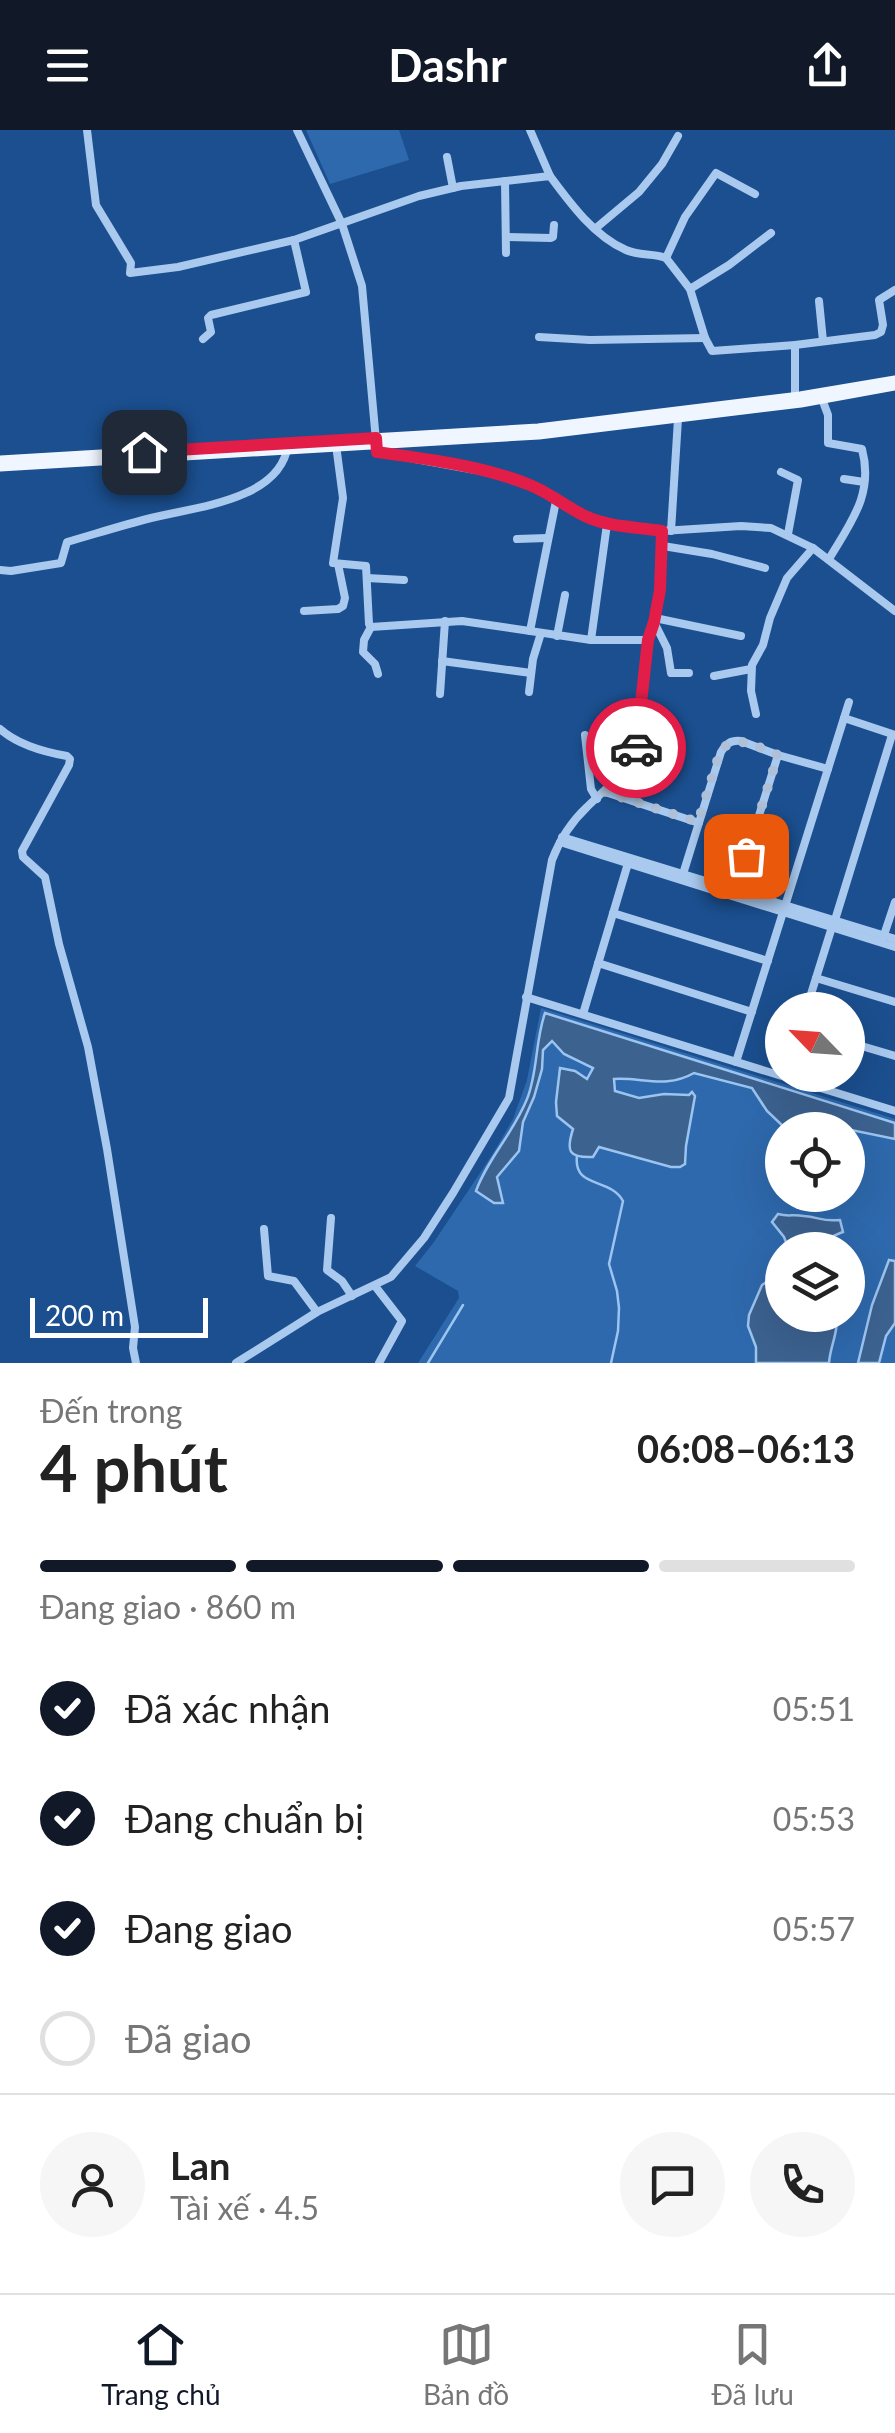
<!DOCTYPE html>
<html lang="vi">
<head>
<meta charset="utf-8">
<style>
	body { margin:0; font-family:Lato,sans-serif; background:#f6f6f6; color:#222; height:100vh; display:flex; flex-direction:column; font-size:38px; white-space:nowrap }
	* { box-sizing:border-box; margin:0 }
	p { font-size:32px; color:#767676 }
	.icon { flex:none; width:55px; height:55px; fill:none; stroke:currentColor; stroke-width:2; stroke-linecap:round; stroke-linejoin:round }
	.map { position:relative; height:1233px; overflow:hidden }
	.side { display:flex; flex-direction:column; background:#fff; flex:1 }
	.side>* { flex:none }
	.needle { width:65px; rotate:295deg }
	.tools { position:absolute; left:765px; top:862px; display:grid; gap:20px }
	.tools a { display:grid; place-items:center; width:100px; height:100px; border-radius:50%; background:#fff; box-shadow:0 10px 40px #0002; font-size:50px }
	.scale { position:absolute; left:30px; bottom:25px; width:178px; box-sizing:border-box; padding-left:10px; border:5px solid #fff; border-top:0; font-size:28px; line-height:35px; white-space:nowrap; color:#fff; -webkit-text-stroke:8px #1b4f8f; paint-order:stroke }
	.pin { position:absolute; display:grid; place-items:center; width:85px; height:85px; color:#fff; margin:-42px; border-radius:20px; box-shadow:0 5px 15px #0006 }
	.courier { position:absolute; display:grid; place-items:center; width:100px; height:100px; margin:-50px; border:8px solid #e11d48; border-radius:50%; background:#fff; color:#222; box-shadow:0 2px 12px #0007 }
	.overview em { font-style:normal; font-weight:700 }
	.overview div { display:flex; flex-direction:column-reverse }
	.overview { display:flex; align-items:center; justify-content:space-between; height:170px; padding:0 40px }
	h1 { font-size:65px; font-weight:700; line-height:75px }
	.bar { display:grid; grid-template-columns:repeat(4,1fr); gap:15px 10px; align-content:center; height:120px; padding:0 40px }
	.bar i { height:12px; border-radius:8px; background:#e0e0e0 }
	.bar .active { background:#111827 }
	.bar p { grid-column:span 4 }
	.line { display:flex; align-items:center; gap:25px; padding:0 40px; border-top:2px solid #e0e0e0 }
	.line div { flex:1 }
	.round { display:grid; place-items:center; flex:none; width:105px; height:105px; border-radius:52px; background:#f6f6f6 }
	ol { padding:0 40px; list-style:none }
	li { display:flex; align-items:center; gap:30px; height:110px }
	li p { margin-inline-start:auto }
	li .icon { padding:10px; border-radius:50%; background:#111827; color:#fff; stroke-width:4 }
	li:last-child { color:#767676 }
	li i { width:55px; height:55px; border:5px solid #e0e0e0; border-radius:50% }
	header { display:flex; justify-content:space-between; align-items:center; height:130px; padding:0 40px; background:#111827; color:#fff; font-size:45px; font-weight:700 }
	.menu { display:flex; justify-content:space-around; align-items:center; height:140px; border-top:2px solid #e0e0e0; background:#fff; font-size:28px; color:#767676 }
	.menu a { display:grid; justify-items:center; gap:5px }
	.menu .active { color:#111827 }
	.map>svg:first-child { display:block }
	.green { fill:#2e69ad; fill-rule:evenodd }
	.water { fill:#3c6290; stroke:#9cc4f0; stroke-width:2.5 }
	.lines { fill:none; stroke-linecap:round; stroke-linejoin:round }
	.stream { stroke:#9cc4f0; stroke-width:2.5 }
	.minor { stroke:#a9c9ee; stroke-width:8 }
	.major { stroke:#f0f6ff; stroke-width:9 }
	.done { stroke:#afc1d8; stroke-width:10; stroke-dasharray:0 18 }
	.route { stroke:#e11d48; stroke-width:12 }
</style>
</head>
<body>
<header><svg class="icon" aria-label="menu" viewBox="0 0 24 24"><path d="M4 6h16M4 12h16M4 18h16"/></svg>Dashr<svg class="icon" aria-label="share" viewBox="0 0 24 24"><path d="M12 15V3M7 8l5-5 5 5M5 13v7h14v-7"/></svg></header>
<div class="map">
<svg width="895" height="1233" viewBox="0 0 895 1233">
	<rect width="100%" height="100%" fill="#1b4f8f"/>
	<g class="green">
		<polygon points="306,0 399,0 409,30 330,54"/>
		<path d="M541,878L895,989V1233H418L459,1168L458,1161L415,1136L434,1112L492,1025L513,989L527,950ZM782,1000H848V1065H782ZM782,1120H848V1185H782Z"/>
	</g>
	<g class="water">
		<path d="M545,883L895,993V1009L827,995H820L817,1000H787L767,981L752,958L694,943C666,959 642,947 614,949L615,961L639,968L664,964L689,965L692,962L695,966L686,1016L685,1034L680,1037H671L599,1017L593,1027C568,1028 566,1021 573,999L557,986L556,972L560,938L575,941L587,949L593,938L564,924L552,911L543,920L542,939L534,967L523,992L519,1021L497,1047L503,1073H494L476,1061C488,1028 514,1002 527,969C538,942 535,911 545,883Z"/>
		<path d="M778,1084C789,1087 792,1084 804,1086C819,1087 822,1092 840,1090L843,1102C825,1109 808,1120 789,1120L784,1107L772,1092Z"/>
		<polygon points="889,1130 895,1131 895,1193 886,1206 879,1233 858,1233 872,1175"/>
		<path d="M782,1142V1185H836C839,1202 830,1216 829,1233H756V1217L748,1196L749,1185L762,1155Z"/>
	</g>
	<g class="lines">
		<g class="stream">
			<path d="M577,1026C573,1059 610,1047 623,1071L609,1134L617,1161L619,1178L618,1201L611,1233"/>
			<polyline points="428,1233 463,1175"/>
		</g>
		<g class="minor">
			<path d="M87,0L96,75L131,133L130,143L178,137L294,110L419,66L461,56L550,46C570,73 594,106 626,120C639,126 653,123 666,128L690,159L705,208L712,221L795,215L875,205L881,202L883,195L879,170L895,160"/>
			<polyline points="297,0 342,94 362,156 377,322 481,341 532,355 586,387 607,394 662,401 741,396 771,398 813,418 895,481"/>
			<polyline points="530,0 550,46"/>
			<polyline points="447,27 453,58"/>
			<polyline points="505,51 506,123"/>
			<polyline points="596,98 639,62 662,34 678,6"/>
			<polyline points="506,107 551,108 553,107 554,95"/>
			<polyline points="666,128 685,87 716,43 755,64"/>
			<polyline points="690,159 729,135 771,103"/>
			<polyline points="819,171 823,211"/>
			<polyline points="539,207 590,210 705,208"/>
			<polyline points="203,209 211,202 208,188 211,185 306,162 294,110"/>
			<polyline points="795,215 795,267"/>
			<path d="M822,269L828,285V313L862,319C874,364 851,392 829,429"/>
			<polyline points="336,315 343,368 333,433 366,436 369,494 371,497 462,491 591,510 648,510"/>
			<polyline points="781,342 798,350 788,404"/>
			<polyline points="844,349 864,352"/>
			<polyline points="671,401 678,289"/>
			<polyline points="517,409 547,408"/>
			<polyline points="663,416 712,424 765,438"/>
			<path d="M0,440L11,441L61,433L67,412C95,404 123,395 151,388C194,377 280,371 288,315"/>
			<polyline points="367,448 404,450"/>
			<polyline points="304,481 338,479 343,476 345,468 338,434"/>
			<polyline points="655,488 741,506"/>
			<polyline points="654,492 667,518 671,543 689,543"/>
			<polyline points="371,497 364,510 363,522 375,534 378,544"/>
			<polyline points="530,501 556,371"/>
			<polyline points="557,506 565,465"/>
			<polyline points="591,510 607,394"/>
			<polyline points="442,531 531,543"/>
			<polyline points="714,546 751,539"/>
			<polyline points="529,562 533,529 541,503"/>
			<polyline points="440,564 445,491"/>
			<polyline points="756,584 751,561 752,535 763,515 770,488 787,448 813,418"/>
			<polyline points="844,588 895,605"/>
			<path d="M0,599C18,615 44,622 67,626L70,629L69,635L22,721L23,727L45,747L59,814L88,917L107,1019L135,1197L133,1218L136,1233"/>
			<polyline points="585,605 591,659 597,669"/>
			<polyline points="605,662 699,693"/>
			<polyline points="562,707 895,809"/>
			<polyline points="560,712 895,817"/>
			<path d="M683,744L721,622C726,614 730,610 741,611L778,625"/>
			<polyline points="735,762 778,625 828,639"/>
			<polyline points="613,783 768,831"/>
			<polyline points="835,790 892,605"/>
			<polyline points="883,808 895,772"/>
			<polyline points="598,833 752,882"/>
			<polyline points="816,848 895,872"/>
			<polyline points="526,867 895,981"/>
			<polyline points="806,880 832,797"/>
			<polyline points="583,884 629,730"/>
			<polyline points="848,912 895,926"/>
			<polyline points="736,932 849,572"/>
			<polyline points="331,1088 327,1140 342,1151 352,1166"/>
			<polyline points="264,1099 268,1146 294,1151 317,1182"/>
			<polyline points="375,1156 402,1191 379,1233"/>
			<path d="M236,1233L317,1182L391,1147L424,1108L453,1063L509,968L552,730C560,709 570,693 587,677C605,659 628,642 637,617L648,510L654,492L660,461L662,401"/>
		</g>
		<g class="major">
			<polyline points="0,330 538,298 800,266 895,250"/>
			<polyline points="0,337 539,305 801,273 895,256"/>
		</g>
	</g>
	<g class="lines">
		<path class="done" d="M636,618L633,628L605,662L698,692L720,622C735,601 758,618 778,625L746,726"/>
		<path class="route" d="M144,322L376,308L377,322C428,329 483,336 530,355C550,363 566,377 585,386C608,397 636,397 662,401L660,460L654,492L648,510L636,618"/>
	</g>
</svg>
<div class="tools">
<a><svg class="needle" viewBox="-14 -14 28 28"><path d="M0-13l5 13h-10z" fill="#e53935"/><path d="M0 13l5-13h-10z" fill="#767676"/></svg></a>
<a><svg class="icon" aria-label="locate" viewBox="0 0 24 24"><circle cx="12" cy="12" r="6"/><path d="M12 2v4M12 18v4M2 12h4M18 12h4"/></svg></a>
<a><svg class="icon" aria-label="layers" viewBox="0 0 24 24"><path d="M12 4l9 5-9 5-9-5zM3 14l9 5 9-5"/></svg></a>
</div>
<div class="scale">200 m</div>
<div class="pin" style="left:746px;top:726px;background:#ea580c"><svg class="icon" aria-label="bag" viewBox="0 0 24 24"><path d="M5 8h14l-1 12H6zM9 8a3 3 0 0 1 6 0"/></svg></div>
<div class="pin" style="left:144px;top:322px;background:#1f2937"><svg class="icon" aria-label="home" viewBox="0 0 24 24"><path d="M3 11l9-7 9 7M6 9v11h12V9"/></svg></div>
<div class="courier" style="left:636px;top:618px"><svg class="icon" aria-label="car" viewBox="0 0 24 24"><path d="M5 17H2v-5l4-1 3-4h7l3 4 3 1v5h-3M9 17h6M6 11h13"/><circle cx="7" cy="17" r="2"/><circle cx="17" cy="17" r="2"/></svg></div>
</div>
<section class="side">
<div class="overview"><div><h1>4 phút</h1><p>Đến trong</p></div><em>06:08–06:13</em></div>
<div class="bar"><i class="active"></i><i class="active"></i><i class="active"></i><i></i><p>Đang giao · 860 m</p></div>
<ol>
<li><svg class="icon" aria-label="check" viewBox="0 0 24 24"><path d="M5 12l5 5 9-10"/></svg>Đã xác nhận<p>05:51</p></li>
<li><svg class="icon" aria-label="check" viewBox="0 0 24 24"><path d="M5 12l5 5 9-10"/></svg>Đang chuẩn bị<p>05:53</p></li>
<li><svg class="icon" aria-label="check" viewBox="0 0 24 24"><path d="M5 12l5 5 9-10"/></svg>Đang giao<p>05:57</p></li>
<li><i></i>Đã giao</li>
</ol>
<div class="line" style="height:180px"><a class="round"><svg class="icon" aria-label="person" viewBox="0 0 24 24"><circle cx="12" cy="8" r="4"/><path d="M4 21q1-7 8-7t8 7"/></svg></a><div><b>Lan</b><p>Tài xế · 4.5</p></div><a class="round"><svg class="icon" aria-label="chat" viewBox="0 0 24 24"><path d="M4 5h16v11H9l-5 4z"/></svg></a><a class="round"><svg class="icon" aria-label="phone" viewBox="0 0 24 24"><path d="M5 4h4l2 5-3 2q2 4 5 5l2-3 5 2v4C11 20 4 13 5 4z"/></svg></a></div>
</section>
<nav class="menu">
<a class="active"><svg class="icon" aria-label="home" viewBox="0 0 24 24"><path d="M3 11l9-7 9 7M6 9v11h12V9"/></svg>Trang chủ</a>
<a><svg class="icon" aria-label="map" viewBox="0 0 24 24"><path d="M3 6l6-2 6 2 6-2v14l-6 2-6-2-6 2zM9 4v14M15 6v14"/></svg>Bản đồ</a>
<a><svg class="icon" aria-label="saved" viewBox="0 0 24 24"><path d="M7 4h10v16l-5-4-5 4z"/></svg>Đã lưu</a>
</nav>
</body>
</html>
